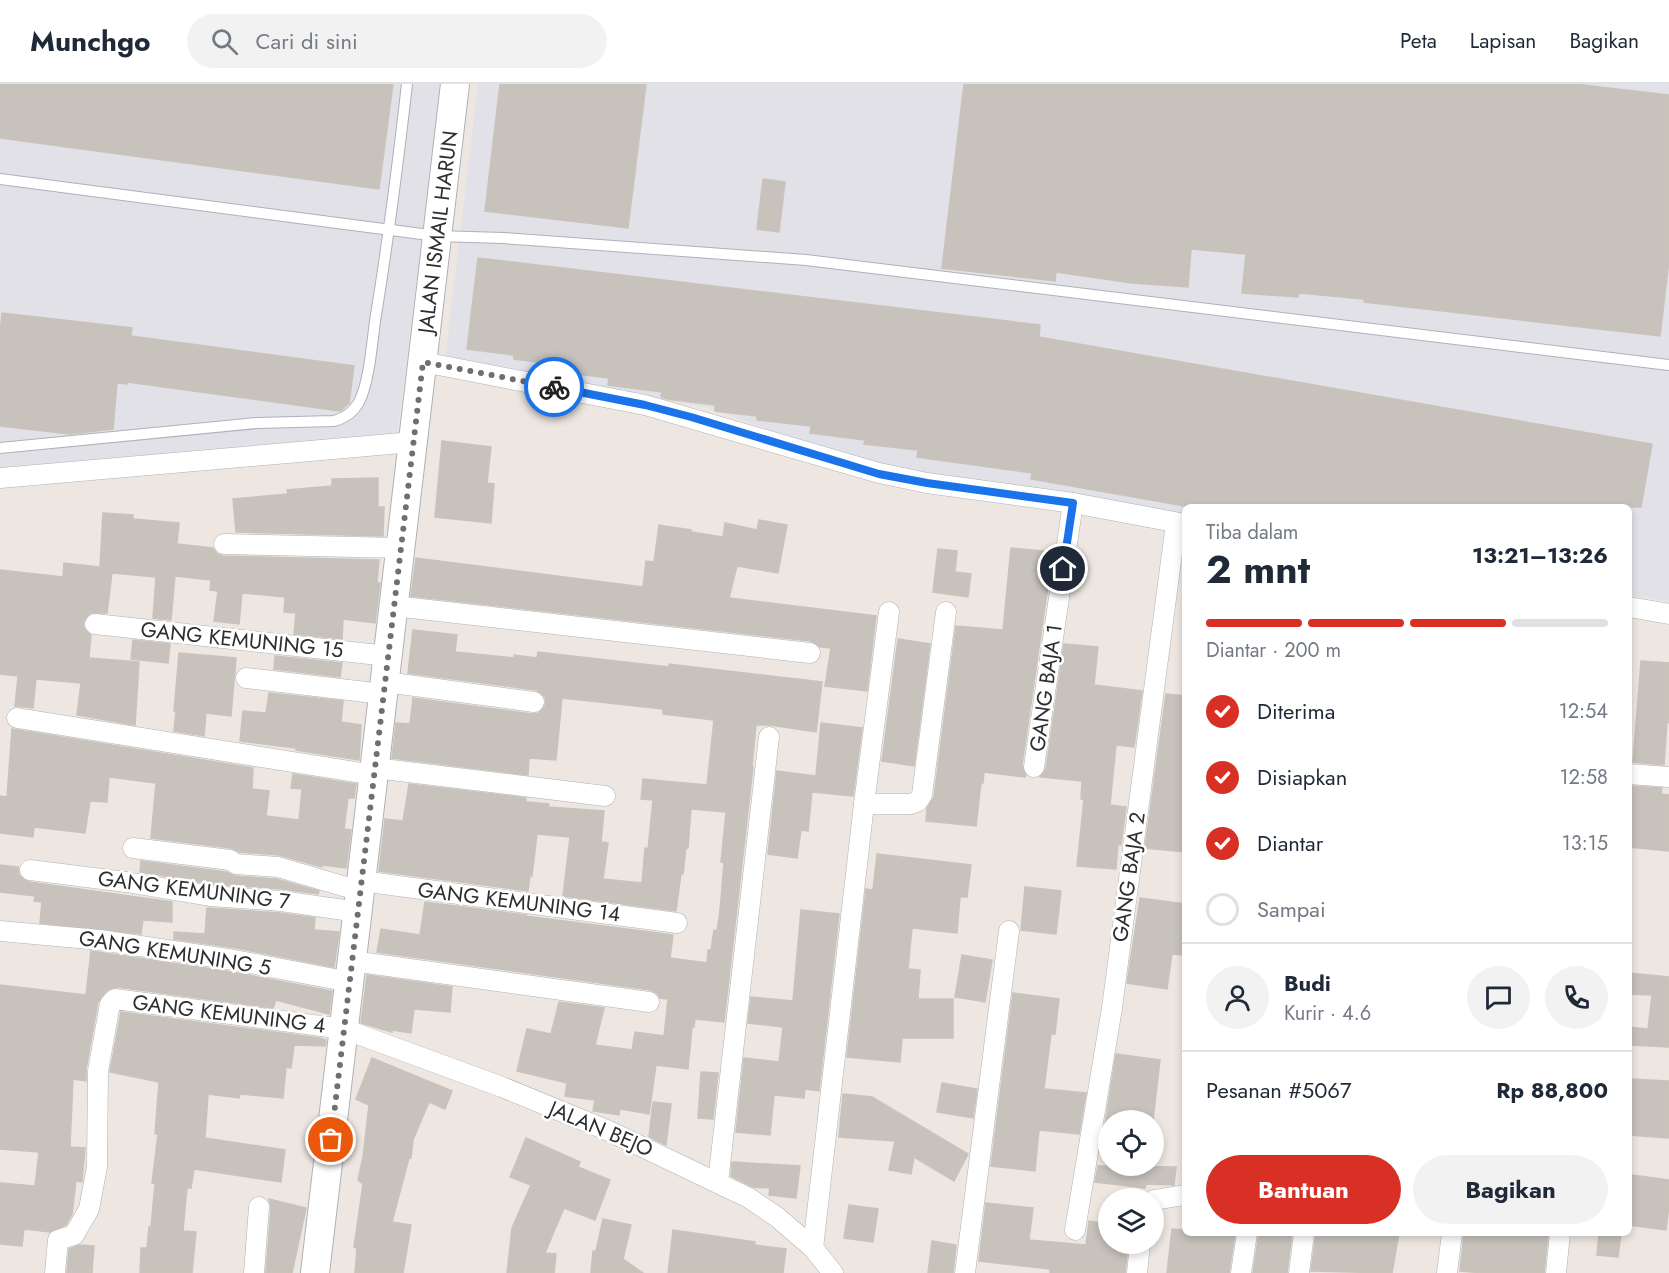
<!DOCTYPE html>
<html lang="id">
<head>
<meta charset="utf-8">
<style>
	body { margin:0; font-family:Jost,sans-serif; background:#f2f2f3; color:#1f2937; height:100vh; display:flex; flex-direction:column; font-size:22px; white-space:nowrap }
	* { box-sizing:border-box; margin:0 }
	p { font-size:20px; color:#747a83 }
	.icon { flex:none; width:33px; height:33px; fill:none; stroke:currentColor; stroke-width:2; stroke-linecap:round; stroke-linejoin:round }
	.map { position:relative; flex:1; overflow:hidden }
	.drawer { position:absolute; left:1182px; top:420px; width:450px; height:732px; display:flex; flex-direction:column; background:#fff; border-radius:9px; box-shadow:0 3px 9px #0003 }
	.drawer>* { flex:none }
	.controls { position:absolute; left:1098px; top:1026px; display:grid; gap:12px }
	.controls a { display:grid; place-items:center; width:66px; height:66px; border-radius:50%; background:#fff; box-shadow:0 3px 9px #0003; font-size:30px }
	.pin { position:absolute; display:grid; place-items:center; width:51px; height:51px; color:#fff; margin:-26px; border:3px solid #fff; border-radius:50%; box-shadow:0 2px 6px #0007 }
	.courier { position:absolute; display:grid; place-items:center; width:60px; height:60px; margin:-30px; border:4px solid #1a73e8; border-radius:50%; background:#fff; color:#222; box-shadow:0 2px 8px #0007 }
	.overview em { font-style:normal; font-weight:700 }
	.overview div { display:flex; flex-direction:column-reverse }
	.overview { display:flex; align-items:center; justify-content:space-between; height:102px; padding:0 24px }
	h1 { font-size:39px; font-weight:700; line-height:45px }
	.bar { display:grid; grid-template-columns:repeat(4,1fr); gap:9px 6px; align-content:center; height:72px; padding:0 24px }
	.bar i { height:8px; border-radius:4px; background:#e0e1e3 }
	.bar .selected { background:#d93025 }
	.bar p { grid-column:span 4 }
	.line { display:flex; align-items:center; gap:15px; padding:0 24px; border-top:2px solid #e0e1e3 }
	.line div { flex:1 }
	.round { display:grid; place-items:center; flex:none; width:63px; height:63px; border-radius:32px; background:#f2f2f3 }
	ol { padding:0 24px; list-style:none }
	li { display:flex; align-items:center; gap:18px; height:66px }
	li p { margin-inline-start:auto }
	li .icon { padding:6px; border-radius:50%; background:#d93025; color:#fff; stroke-width:4 }
	li:last-child { color:#747a83 }
	li i { width:33px; height:33px; border:3px solid #e0e1e3; border-radius:50% }
	.button { display:flex; gap:12px; margin-top:auto; padding:12px 24px }
	.button a { flex:1; height:69px; border-radius:36px; background:#d93025; color:#fff; font-size:24px; font-weight:700; line-height:69px; text-align:center }
	.button a+a { background:#f2f2f3; color:#1f2937 }
	header { display:flex; align-items:center; gap:36px; box-sizing:border-box; height:84px; padding:0 30px; background:#fff; border-bottom:2px solid #e0e1e3 }
	header strong { font-size:28px }
	nav { display:flex; gap:33px; margin-inline-start:auto; font-size:21px }
	.search { width:420px; height:54px; background:#f2f2f3; display:flex; align-items:center; gap:15px; box-sizing:border-box; padding:0 21px; border-radius:33px; color:#747a83; font-size:22px }
	.map>svg:first-child { display:block }
	.industrial { fill:#e2e1e7 }
	.building { fill:#c7c2bc; stroke:#c9c3bb; stroke-width:1.5 }
	.lines { fill:none; stroke-linecap:round; stroke-linejoin:round }
	.lane-casing { stroke:#aeb1b8; stroke-width:12 }
	.street-casing { stroke:#aeb1b8; stroke-width:21 }
	.secondary-casing { stroke:#aeb1b8; stroke-width:30 }
	.lane { stroke:#fff; stroke-width:10 }
	.street { stroke:#fff; stroke-width:20 }
	.secondary { stroke:#fff; stroke-width:28 }
	.done { stroke:#716f6d; stroke-width:6; stroke-dasharray:0 10.8 }
	.route { stroke:#1a73e8; stroke-width:8 }
	.labels { text-anchor:middle; stroke-width:5; stroke-linejoin:round; paint-order:stroke }
	.street-label { font-size:21px; fill:#2e2e2e; stroke:#fff }
</style>
</head>
<body>
<header>
<strong>Munchgo</strong>
<div class="search"><svg class="icon" aria-label="search" viewBox="0 0 24 24"><circle cx="10" cy="10" r="6"/><path d="M15 15l6 6"/></svg>Cari di sini</div>
<nav><a>Peta</a><a>Lapisan</a><a>Bagikan</a></nav>
</header>
<div class="map">
<svg width="1669" height="1189" viewBox="0 0 1669 1189">
	<rect width="100%" height="100%" fill="#eee7e1"/>
	<g class="industrial">
		<polygon points="0,0 441,0 397,353 0,393"/>
		<polygon points="478,0 1669,0 1669,517 1629,511 1629,423 1185,423 1185,437 883,386 705,323 445,277"/>
	</g>
	<g class="building">
		<polygon points="0,0 393,0 379,105 0,54"/>
		<polygon points="500,0 646,0 628,144 485,127"/>
		<polygon points="964,0 1574,0 1669,11 1669,176 1660,252 1364,218 1364,215 1299,209 1298,213 1242,209 1246,170 1191,165 1188,203 1132,199 1056,188 1055,197 942,184"/>
		<polygon points="763,95 785,98 779,148 757,145"/>
		<polygon points="478,174 1040,241 1039,253 1652,360 1641,423 1190,423 1031,395 1032,389 917,373 918,366 864,360 865,356 810,349 811,342 757,336 757,332 715,327 715,321 667,315 661,313 662,308 608,301 609,294 554,287 555,280 514,275 514,271 467,265"/>
		<polygon points="2,229 132,244 131,252 354,282 349,319 340,327 127,298 127,300 117,299 113,345 70,350 0,342 0,251"/>
		<polygon points="442,357 491,363 487,399 494,400 491,439 435,433"/>
		<polygon points="378,394 378,423 384,423 383,452 236,448 233,415 288,410 287,406 332,402 332,395"/>
		<polygon points="103,429 133,431 133,435 179,439 177,460 213,464 217,470 223,472 379,476 377,499 380,499 375,539 343,535 342,555 294,550 296,529 284,528 285,513 242,509 239,540 214,537 218,507 210,506 211,496 175,492 171,536 153,534 156,493 112,489 107,529 90,529 83,538 84,544 91,551 89,574 139,578 135,641 77,631 81,599 36,595 33,624 15,622 18,592 0,590 0,486 63,493 64,479 100,483"/>
		<polygon points="759,436 787,441 778,489 737,482 729,514 876,532 867,607 825,602 831,564 820,563 811,557 411,512 416,474 643,503 646,477 654,478 659,441 691,446 691,448 723,453 725,439 757,446"/>
		<polygon points="1011,464 1053,468 1022,681 1026,691 1025,693 984,688 983,699 981,699 976,742 926,737 927,724 934,713 956,542 1003,546"/>
		<polygon points="938,465 957,467 955,488 971,490 968,513 933,508"/>
		<polygon points="413,546 457,551 455,568 514,574 514,571 537,574 538,568 669,583 669,580 822,598 816,648 770,641 756,641 752,683 753,683 724,938 695,935 694,943 692,943 688,985 656,981 649,1030 620,1025 619,1031 593,1027 595,1016 565,1012 567,999 517,987 527,945 551,950 559,918 604,924 595,961 632,966 635,948 664,952 668,915 660,914 657,909 651,906 377,868 381,845 420,851 425,818 526,831 525,832 673,851 670,874 707,879 708,866 711,866 714,846 717,847 720,826 724,779 721,778 726,728 691,725 688,764 686,764 683,790 681,790 676,827 563,812 570,753 537,750 532,792 530,792 528,807 379,787 385,735 403,737 409,700 526,714 526,718 549,720 548,723 604,727 601,758 608,759 603,795 642,799 645,764 648,765 653,716 641,715 643,695 707,701 714,636 663,630 663,625 562,614 556,676 529,674 528,691 392,674 396,639 410,640 413,614 532,630 539,629 546,620 545,613 536,606 408,589"/>
		<polygon points="898,555 930,560 914,682 882,677"/>
		<polygon points="133,556 170,560 168,579 131,575"/>
		<polygon points="1064,560 1098,563 1094,601 1142,607 1134,663 1116,661 1110,721 1126,723 1121,761 1118,760 1116,785 1077,782 1084,715 1081,715 1082,697 1040,693 1046,685"/>
		<polygon points="179,569 236,574 231,632 206,629 204,652 174,647 176,627 174,627"/>
		<polygon points="275,572 342,579 340,593 274,585"/>
		<polygon points="1641,577 1669,579 1669,639 1667,638 1664,681 1633,678"/>
		<polygon points="269,609 343,617 341,638 361,641 359,676 296,666 296,664 240,657 243,627 266,629"/>
		<polygon points="1166,610 1185,612 1185,768 1145,764"/>
		<polygon points="821,639 862,644 853,712 812,708 808,747 801,746 797,774 768,770 777,687 816,692"/>
		<polygon points="12,645 253,684 252,705 269,707 266,732 299,736 302,705 291,704 293,690 356,700 354,714 348,714 344,745 351,746 346,784 322,781 322,783 279,771 240,768 231,764 151,754 156,699 109,693 107,718 90,717 85,749 34,743 33,753 0,749 0,712 7,713"/>
		<polygon points="1631,702 1662,704 1661,710 1669,711 1669,767 1629,763 1629,708 1631,708"/>
		<polygon points="877,770 971,781 967,813 960,813 957,849 912,844 908,885 920,886 918,915 953,915 953,954 902,954 900,978 847,973 866,805 873,806"/>
		<polygon points="141,777 226,788 235,792 276,795 319,807 318,810 282,805 211,800 140,788"/>
		<polygon points="0,781 18,783 19,791 29,798 172,818 172,838 143,836 141,850 40,839 42,818 34,817 35,812 0,808"/>
		<polygon points="1025,803 1061,807 1056,850 1021,846"/>
		<polygon points="1140,814 1185,820 1185,871 1172,870 1167,905 1127,899"/>
		<polygon points="207,824 280,829 315,834 314,846 339,848 334,883 236,864 174,855 174,848 205,850"/>
		<polygon points="801,826 839,830 819,1007 805,1005 804,1014 774,1011 770,1051 736,1048 744,974 779,978 783,943 748,939 751,913 793,917"/>
		<polygon points="91,867 232,888 332,907 329,930 276,916 273,924 117,903 107,906 98,918 86,985 86,997 73,995 70,1063 85,1064 82,1098 76,1097 72,1130 66,1141 50,1148 24,1145 22,1162 0,1160 0,1099 35,1102 39,1068 0,1065 0,901 86,911"/>
		<polygon points="962,871 992,876 985,918 955,913"/>
		<polygon points="1629,889 1669,893 1669,963 1629,961 1629,943 1648,945 1652,911 1629,910"/>
		<polygon points="367,891 452,903 450,928 414,925 411,949 392,946 392,948 361,939"/>
		<polygon points="1013,909 1059,915 1055,950 1051,950 1044,1005 1086,1009 1079,1050 1039,1046 1035,1087 991,1082"/>
		<polygon points="121,928 320,954 326,956 325,962 294,961 291,984 286,983 283,1014 240,1010 239,1014 208,1010 205,1054 285,1066 281,1098 194,1085 191,1104 187,1104 183,1147 196,1148 192,1189 140,1189 141,1164 147,1164 149,1143 151,1143 155,1100 152,1099 158,1050 155,1050 159,998 110,988"/>
		<polygon points="1116,970 1160,976 1153,1036 1108,1036 1108,1053 1103,1053"/>
		<polygon points="372,974 452,1007 445,1025 429,1018 413,1056 411,1074 409,1074 392,1138 411,1141 403,1189 355,1189 357,1164 354,1163 363,1100 358,1096 363,1073 369,1021 356,1015"/>
		<polygon points="701,988 718,989 713,1035 698,1034"/>
		<polygon points="1629,995 1669,997 1669,1054 1629,1051"/>
		<polygon points="942,999 977,1005 973,1034 937,1028"/>
		<polygon points="843,1010 872,1013 968,1070 954,1097 914,1073 911,1090 889,1086 895,1057 839,1053"/>
		<polygon points="653,1018 671,1020 666,1061 649,1053"/>
		<polygon points="526,1054 580,1078 578,1083 610,1096 595,1136 564,1124 545,1169 556,1170 554,1189 507,1189 512,1144 531,1101 510,1093"/>
		<polygon points="732,1078 800,1082 796,1114 769,1111 770,1104 753,1103 731,1092"/>
		<polygon points="1098,1082 1176,1083 1174,1101 1146,1100 1145,1104 1095,1098"/>
		<polygon points="1632,1091 1669,1096 1669,1121 1666,1146 1629,1141 1629,1118"/>
		<polygon points="269,1115 306,1124 292,1189 266,1189 271,1124"/>
		<polygon points="986,1119 1033,1124 1029,1156 1086,1161 1089,1137 1108,1140 1108,1160 1128,1160 1125,1189 1050,1189 1050,1185 979,1177"/>
		<polygon points="849,1121 878,1125 873,1158 844,1154"/>
		<polygon points="603,1135 631,1141 623,1175 643,1189 591,1189 593,1167 596,1167"/>
		<polygon points="1172,1145 1185,1146 1185,1149 1235,1149 1229,1189 1167,1189"/>
		<polygon points="673,1146 755,1158 755,1161 786,1165 783,1189 668,1189"/>
		<polygon points="1259,1149 1292,1149 1287,1189 1253,1189"/>
		<polygon points="1316,1149 1399,1149 1392,1189 1311,1187"/>
		<polygon points="1534,1149 1548,1150 1544,1189 1484,1189 1460,1187 1464,1149"/>
		<polygon points="1599,1149 1621,1149 1618,1173 1597,1171"/>
		<polygon points="932,1157 956,1161 953,1189 928,1189"/>
		<polygon points="79,1161 94,1162 92,1189 67,1189 69,1165"/>
	</g>
	<g class="lines">
		<defs>
			<g id="lane">
				<polyline points="0,95 437,152 503,154 806,176 1669,281"/>
				<path d="M0,364L257,339L334,337C345,334 353,329 359,318C369,299 372,260 375,237C388,158 398,79 407,0"/>
			</g>
			<g id="street">
				<polyline points="423,278 645,321 879,389 927,399 1073,419 1185,440"/>
				<polyline points="0,394 413,358"/>
				<polyline points="224,460 400,464"/>
				<polyline points="394,522 810,569"/>
				<polyline points="1629,523 1669,530"/>
				<polyline points="95,540 388,572"/>
				<polyline points="246,594 383,610"/>
				<polyline points="385,598 534,618"/>
				<polyline points="17,634 374,691"/>
				<polyline points="1034,683 1073,419"/>
				<polyline points="375,684 605,712"/>
				<polyline points="1629,690 1669,693"/>
				<polyline points="864,720 911,720 918,717 922,711 946,528"/>
				<polyline points="133,764 230,776 236,780 278,783 360,807"/>
				<polyline points="30,786 126,798 210,812 281,817 358,828"/>
				<polyline points="361,797 677,839"/>
				<polyline points="0,847 100,856 234,876 350,898"/>
				<polyline points="352,877 649,918"/>
				<polyline points="718,1098 769,653"/>
				<polyline points="1154,1116 1185,1111"/>
				<polyline points="1075,1146 1112,924 1176,439"/>
				<polyline points="813,1164 864,720 889,528"/>
				<polyline points="55,1189 58,1156 74,1151 89,1125 97,1083 98,987 110,920 115,915 344,945 502,1003 609,1047 749,1114 777,1133 813,1164 833,1189"/>
				<polyline points="254,1189 259,1123"/>
				<polyline points="965,1189 1009,847"/>
				<polyline points="1137,1189 1140,1160"/>
				<polyline points="1241,1189 1247,1149"/>
				<polyline points="1299,1189 1304,1149"/>
				<polyline points="1447,1189 1452,1149"/>
				<polyline points="1556,1189 1560,1149"/>
			</g>
			<polyline id="secondary" points="315,1189 455,0"/>
		</defs>
		<use href="#lane" class="lane-casing"/>
		<use href="#street" class="street-casing"/>
		<use href="#secondary" class="secondary-casing"/>
		<use href="#lane" class="lane"/>
		<use href="#street" class="street"/>
		<use href="#secondary" class="secondary"/>
	</g>
	<g class="lines">
		<polyline class="done" points="331,1056 423,278 554,303"/>
		<polyline class="route" points="554,303 645,321 691,333 879,390 927,399 1073,419 1063,485"/>
	</g>
	<g class="labels">
		<g class="street-label">
			<text transform="translate(438 148) rotate(-83)" y="7">JALAN ISMAIL HARUN</text>
			<text transform="translate(242 556) rotate(6)" y="7">GANG KEMUNING 15</text>
			<text transform="translate(1046 604) rotate(-82)" y="7">GANG BAJA 1</text>
			<text transform="translate(1129 793) rotate(-82)" y="7">GANG BAJA 2</text>
			<text transform="translate(194 806) rotate(7)" y="7">GANG KEMUNING 7</text>
			<text transform="translate(519 818) rotate(7)" y="7">GANG KEMUNING 14</text>
			<text transform="translate(175 869) rotate(9)" y="7">GANG KEMUNING 5</text>
			<text transform="translate(229 930) rotate(7)" y="7">GANG KEMUNING 4</text>
			<text transform="translate(601 1045) rotate(23)" y="7">JALAN BEJO</text>
		</g>
	</g>
</svg>
<div class="controls">
<a><svg class="icon" aria-label="locate" viewBox="0 0 24 24"><circle cx="12" cy="12" r="6"/><path d="M12 2v4M12 18v4M2 12h4M18 12h4"/></svg></a>
<a><svg class="icon" aria-label="layers" viewBox="0 0 24 24"><path d="M12 4l9 5-9 5-9-5zM3 14l9 5 9-5"/></svg></a>
</div>
<div class="pin" style="left:331px;top:1056px;background:#ea580c"><svg class="icon" aria-label="bag" viewBox="0 0 24 24"><path d="M5 8h14l-1 12H6zM9 8a3 3 0 0 1 6 0"/></svg></div>
<div class="pin" style="left:1063px;top:485px;background:#1f2937"><svg class="icon" aria-label="home" viewBox="0 0 24 24"><path d="M3 11l9-7 9 7M6 9v11h12V9"/></svg></div>
<div class="courier" style="left:554px;top:303px"><svg class="icon" aria-label="bike" viewBox="0 0 24 24"><circle cx="6" cy="16" r="4"/><circle cx="18" cy="16" r="4"/><path d="M6 16l4-8h5l3 8M10 8l3 8H6M13 5h3"/></svg></div>
<section class="drawer">
<div class="overview"><div><h1>2 mnt</h1><p>Tiba dalam</p></div><em>13:21–13:26</em></div>
<div class="bar"><i class="selected"></i><i class="selected"></i><i class="selected"></i><i></i><p>Diantar · 200 m</p></div>
<ol>
<li><svg class="icon" aria-label="check" viewBox="0 0 24 24"><path d="M5 12l5 5 9-10"/></svg>Diterima<p>12:54</p></li>
<li><svg class="icon" aria-label="check" viewBox="0 0 24 24"><path d="M5 12l5 5 9-10"/></svg>Disiapkan<p>12:58</p></li>
<li><svg class="icon" aria-label="check" viewBox="0 0 24 24"><path d="M5 12l5 5 9-10"/></svg>Diantar<p>13:15</p></li>
<li><i></i>Sampai</li>
</ol>
<div class="line" style="height:108px"><a class="round"><svg class="icon" aria-label="person" viewBox="0 0 24 24"><circle cx="12" cy="8" r="4"/><path d="M4 21q1-7 8-7t8 7"/></svg></a><div><b>Budi</b><p>Kurir · 4.6</p></div><a class="round"><svg class="icon" aria-label="chat" viewBox="0 0 24 24"><path d="M4 5h16v11H9l-5 4z"/></svg></a><a class="round"><svg class="icon" aria-label="phone" viewBox="0 0 24 24"><path d="M5 4h4l2 5-3 2q2 4 5 5l2-3 5 2v4C11 20 4 13 5 4z"/></svg></a></div>
<div class="line" style="height:78px"><div>Pesanan #5067</div><b>Rp 88,800</b></div>
<div class="button"><a>Bantuan</a><a>Bagikan</a></div>
</section>
</div>
</body>
</html>
